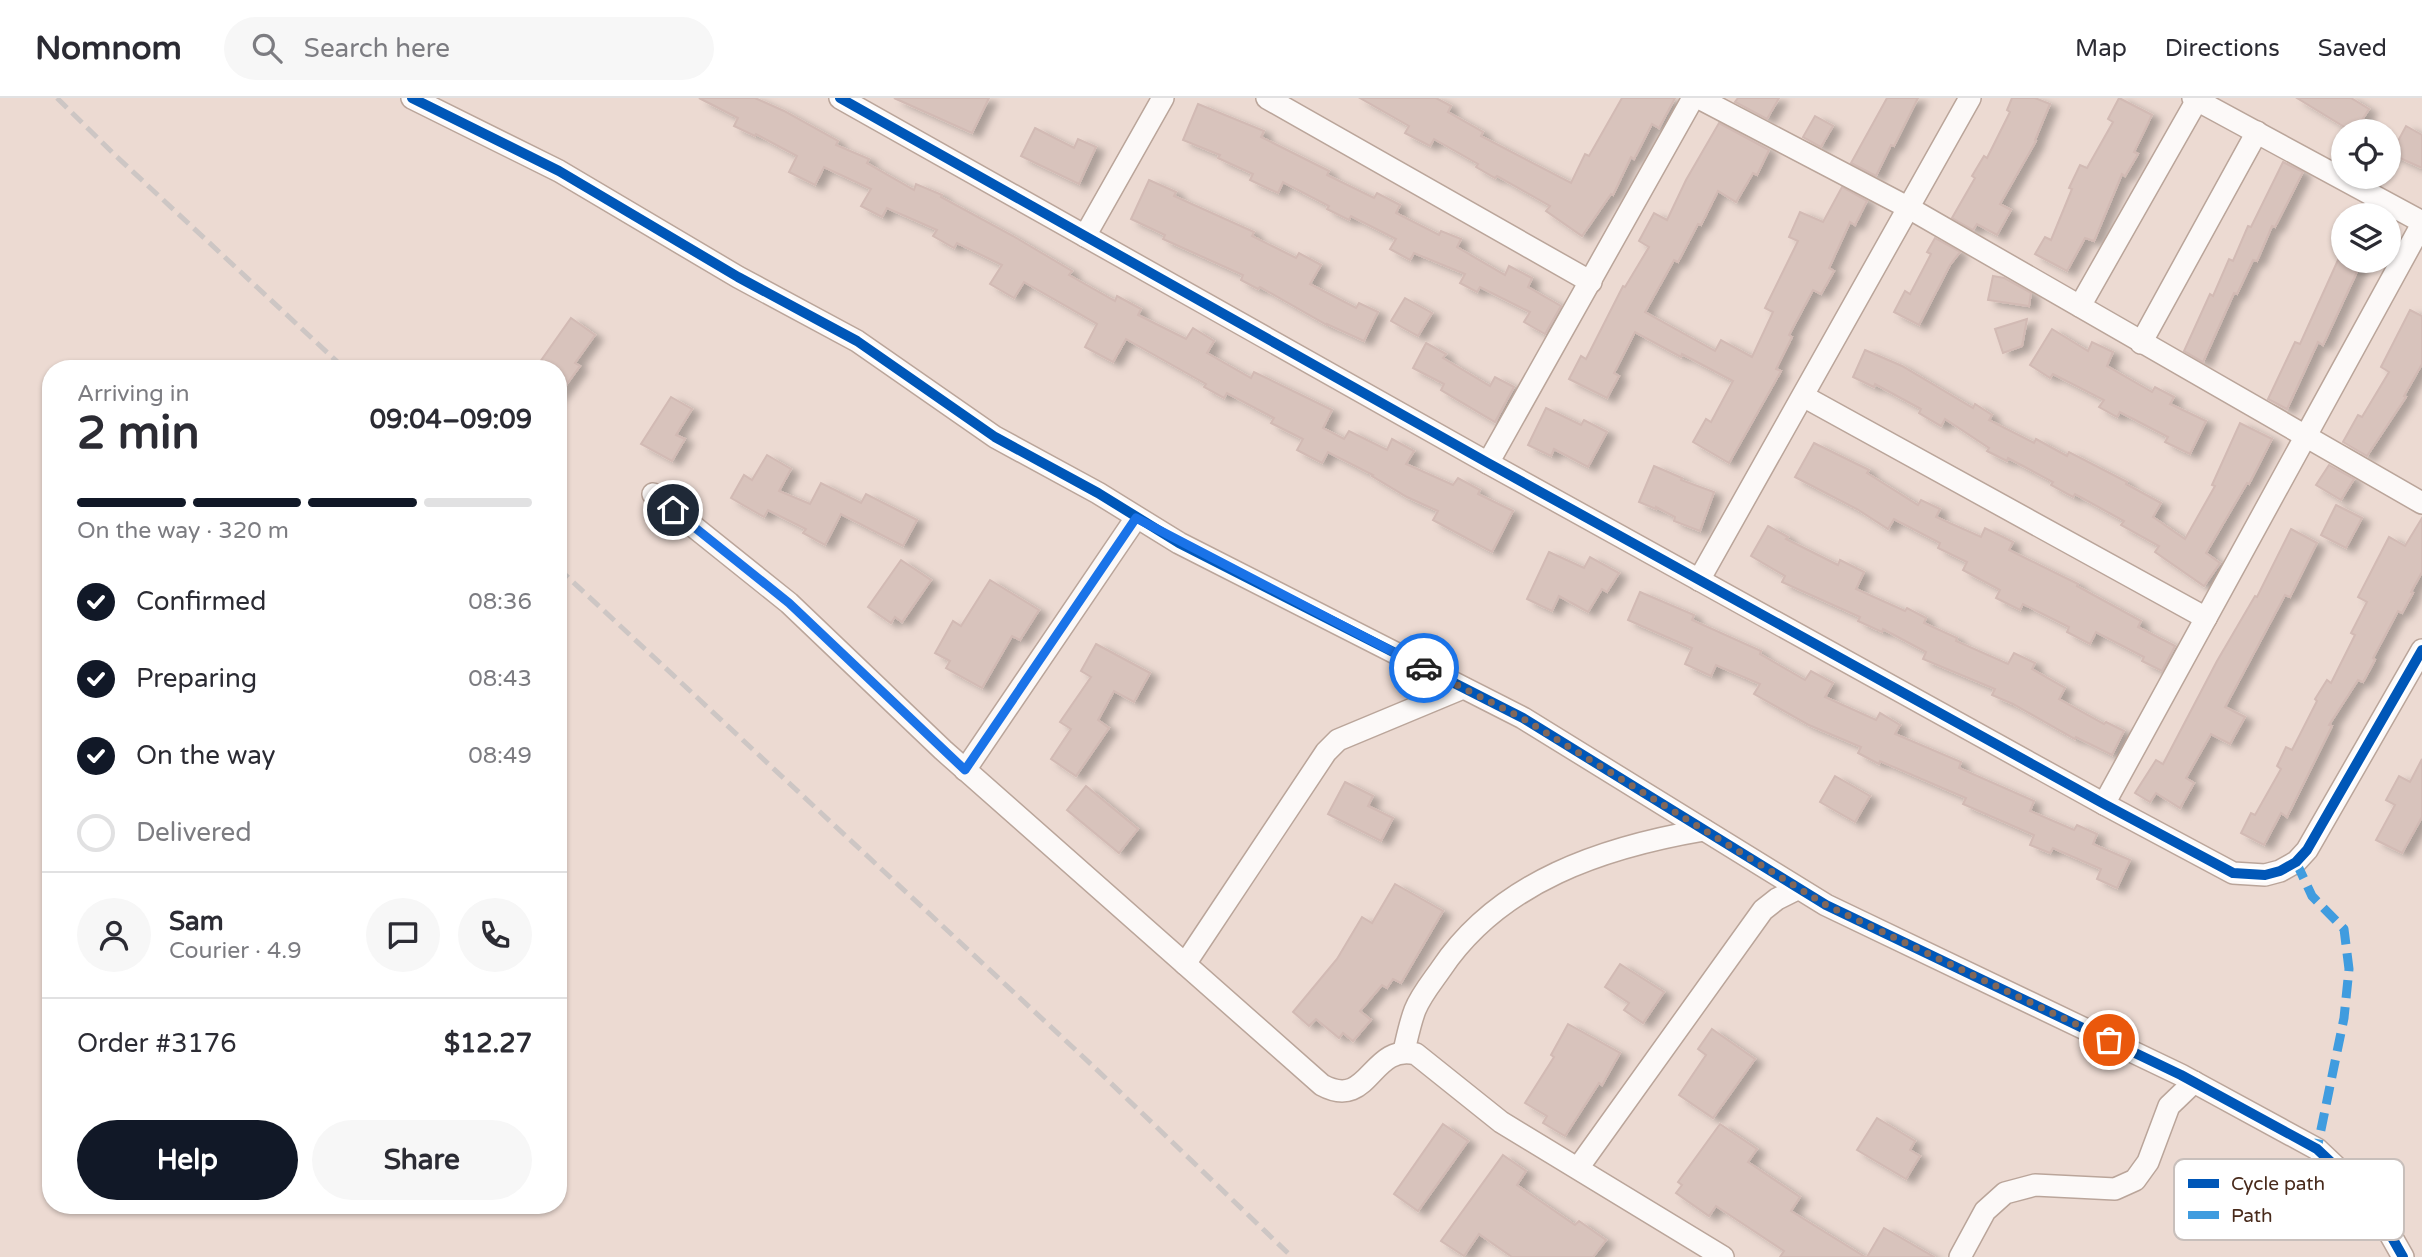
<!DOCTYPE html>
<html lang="en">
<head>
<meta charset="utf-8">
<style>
	body { margin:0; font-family:"Varela Round",sans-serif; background:#f7f7f7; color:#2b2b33; height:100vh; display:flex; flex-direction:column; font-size:26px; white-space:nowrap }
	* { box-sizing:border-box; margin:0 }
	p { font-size:23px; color:#7c7c81 }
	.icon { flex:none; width:38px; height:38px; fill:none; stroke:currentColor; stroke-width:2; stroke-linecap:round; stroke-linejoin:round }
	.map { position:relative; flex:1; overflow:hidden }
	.sheet { position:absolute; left:42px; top:262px; width:525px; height:854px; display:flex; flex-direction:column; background:#fff; border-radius:28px; box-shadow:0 2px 5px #0004 }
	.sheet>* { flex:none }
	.controls { position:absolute; left:2331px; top:21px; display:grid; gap:14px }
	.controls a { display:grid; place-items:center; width:70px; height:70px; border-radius:50%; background:#fff; box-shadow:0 2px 5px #0004; font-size:35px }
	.pin { position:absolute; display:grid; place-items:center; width:60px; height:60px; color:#fff; margin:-30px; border:4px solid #fff; border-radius:50%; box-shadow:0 2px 7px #0007 }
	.courier { position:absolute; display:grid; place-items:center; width:70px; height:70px; margin:-35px; border:5px solid #1a73e8; border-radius:50%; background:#fff; color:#222; box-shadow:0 2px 9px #0007 }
	.summary em { font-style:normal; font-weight:800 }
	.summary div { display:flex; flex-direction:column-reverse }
	.summary { display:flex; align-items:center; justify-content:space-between; height:119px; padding:0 35px }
	h1 { font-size:46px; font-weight:800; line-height:52px }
	.bar { display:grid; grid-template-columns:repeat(4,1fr); gap:10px 7px; align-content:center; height:84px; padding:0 35px }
	.bar i { height:9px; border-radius:5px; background:#e1e1e2 }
	.bar .current { background:#111827 }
	.bar p { grid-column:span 4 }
	.line { display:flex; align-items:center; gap:18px; padding:0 35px; border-top:2px solid #e1e1e2 }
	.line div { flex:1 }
	.round { display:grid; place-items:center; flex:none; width:74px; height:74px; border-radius:37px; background:#f7f7f7 }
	ol { padding:0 35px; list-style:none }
	li { display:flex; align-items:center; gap:21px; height:77px }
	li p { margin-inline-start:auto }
	li .icon { padding:7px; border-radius:50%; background:#111827; color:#fff; stroke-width:4 }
	li:last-child { color:#7c7c81 }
	li i { width:38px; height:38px; border:4px solid #e1e1e2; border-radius:50% }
	.action { display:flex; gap:14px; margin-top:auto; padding:14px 35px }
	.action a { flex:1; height:80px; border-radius:42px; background:#111827; color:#fff; font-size:28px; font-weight:800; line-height:80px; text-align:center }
	.action a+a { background:#f7f7f7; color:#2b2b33 }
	header { display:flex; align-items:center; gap:42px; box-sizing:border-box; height:98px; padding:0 35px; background:#fff; border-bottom:2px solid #e1e1e2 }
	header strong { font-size:33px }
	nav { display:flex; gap:38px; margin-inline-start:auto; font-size:24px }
	.search { width:490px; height:63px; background:#f7f7f7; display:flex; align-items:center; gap:18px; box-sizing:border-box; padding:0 24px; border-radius:38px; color:#7c7c81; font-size:26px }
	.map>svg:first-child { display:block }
	.building { fill:#d8c3bc; stroke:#d2bab4; stroke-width:2; filter:url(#shadow) }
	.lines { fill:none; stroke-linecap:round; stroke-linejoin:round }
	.minor-casing { stroke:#baa59a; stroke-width:24 }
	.minor { stroke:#fcf9f8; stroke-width:21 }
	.rail { stroke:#cdc6c4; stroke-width:5; stroke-dasharray:14 7; stroke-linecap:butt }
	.quiet { stroke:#409cdf; stroke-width:9; stroke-dasharray:18 9; stroke-linecap:butt }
	.cycleway-casing { stroke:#fff; stroke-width:15 }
	.cycleway { stroke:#0057b8; stroke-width:10 }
	.done { stroke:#81685b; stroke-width:7; stroke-dasharray:0 12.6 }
	.route { stroke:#1a73e8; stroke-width:9 }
	.key { fill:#fff; stroke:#c8bfbb; stroke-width:2 }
	.key-label { font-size:19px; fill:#482a1b }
</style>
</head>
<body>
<header>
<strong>Nomnom</strong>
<div class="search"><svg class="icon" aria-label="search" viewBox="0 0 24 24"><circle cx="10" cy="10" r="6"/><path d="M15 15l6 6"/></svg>Search here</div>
<nav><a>Map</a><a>Directions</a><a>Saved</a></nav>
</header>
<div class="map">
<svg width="2422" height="1159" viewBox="0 0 2422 1159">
	<defs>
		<filter id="shadow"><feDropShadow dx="8" dy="4.5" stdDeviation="3.5" flood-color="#0004"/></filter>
	</defs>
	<rect width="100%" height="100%" fill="#ecdad2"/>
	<g class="building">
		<polygon points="699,0 755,0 784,13 838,43 836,47 869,61 867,65 914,92 916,86 942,97 941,99 1013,138 1072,173 1069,177 1115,203 1117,198 1141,211 1138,217 1186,241 1193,230 1214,243 1207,255 1251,280 1254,274 1332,312 1323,330 1344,341 1349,333 1387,352 1392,341 1414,353 1406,366 1453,387 1458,380 1480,392 1478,396 1513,413 1492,454 1433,422 1438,413 1407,399 1372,378 1373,377 1328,354 1322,365 1297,352 1303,341 1271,325 1274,320 1227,295 1224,300 1204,289 1206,286 1126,241 1113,264 1085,249 1097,226 1024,184 1014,200 990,186 1002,167 957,145 954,150 933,138 937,132 887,110 882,119 861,108 871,91 824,69 815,87 789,74 797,58 756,36 755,38 734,28 738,20"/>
		<polygon points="894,0 989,0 972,35"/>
		<polygon points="1360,0 1436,0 1451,8 1448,14 1483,34 1481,38 1571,85 1585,56 1589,58 1622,0 1675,0 1659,30 1652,26 1634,61 1631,59 1613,97 1611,96 1582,138 1546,113 1550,108 1497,78 1495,80 1476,69 1478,66 1434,41 1430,48 1405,35 1409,28"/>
		<polygon points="1738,0 1779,0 1767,21 1735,4"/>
		<polygon points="1887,0 1918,0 1894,48 1891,47 1876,78 1851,65"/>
		<polygon points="2012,0 2035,0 2050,6 2035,42 2036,43 2000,106 2011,112 1997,137 1977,126 1973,132 1952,120 1975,80 1972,78 1984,58 1987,60 2010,14 2007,12"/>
		<polygon points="2119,0 2152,17 2134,54 2138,56 2125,78 2122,76 2094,143 2085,140 2067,173 2035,156 2045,139 2051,142 2072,91 2069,90 2080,67 2087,70 2113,24 2108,21"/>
		<polygon points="2297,0 2351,0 2369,11 2355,33 2351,33"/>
		<polygon points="1198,6 1264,33 1261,39 1329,73 1327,77 1374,100 1377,95 1400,107 1396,115 1439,137 1441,133 1461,141 1457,149 1505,177 1509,168 1532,180 1528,189 1561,208 1545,236 1524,224 1530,214 1480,189 1477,194 1460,185 1465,176 1414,155 1410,162 1390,151 1396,141 1351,118 1349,122 1327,111 1329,108 1283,84 1278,95 1250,82 1253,76 1218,60 1220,57 1183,42"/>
		<polygon points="1815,18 1833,28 1821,49 1803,39"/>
		<polygon points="1719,25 1769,52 1757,77 1753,75 1736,104 1718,93 1701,127 1698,126 1678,164 1674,162 1645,214 1715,253 1721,242 1752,259 1773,214 1765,210 1798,143 1789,139 1800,114 1823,124 1842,89 1867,103 1855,127 1850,124 1829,170 1834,173 1821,196 1813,192 1789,237 1792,239 1776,271 1781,273 1729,365 1693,344 1706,321 1711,324 1733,283 1682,256 1681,259 1635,234 1614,275 1619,278 1607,300 1569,281 1581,258 1586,261 1623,188 1625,189 1649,149 1639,143 1654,115 1667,122 1686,82"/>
		<polygon points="2406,28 2422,37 2422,70 2391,56"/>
		<polygon points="1035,30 1074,50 1078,41 1096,49 1079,86 1021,58"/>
		<polygon points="2283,64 2303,74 2275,129 2272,128 2257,163 2253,162 2237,196 2234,195 2203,264 2184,253 2210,196 2213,198 2229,161 2233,163 2248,128 2251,129"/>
		<polygon points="1149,82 1176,94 1174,98 1254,134 1252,138 1296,160 1299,155 1321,167 1310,186 1356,210 1359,205 1378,214 1364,243 1327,226 1327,227 1260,189 1258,191 1241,182 1243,177 1163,141 1165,137 1131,121"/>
		<polygon points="1935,140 1960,154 1950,167 1919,227 1894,214 1905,193 1910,196 1931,156 1927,154"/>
		<polygon points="2343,151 2343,163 2362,163 2323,247 2318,244 2287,311 2268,301 2295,244 2300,246"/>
		<polygon points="1993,178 2004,180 2031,195 2029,208 1988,202"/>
		<polygon points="1405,200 1432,215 1418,238 1391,223"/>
		<polygon points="2410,212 2422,218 2422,266 2404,298 2406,299 2367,358 2343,344 2358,317 2362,319 2389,274 2381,269"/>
		<polygon points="571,220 595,237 575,265 580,268 558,298 558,271 535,271"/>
		<polygon points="2027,221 2022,248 2003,255 1995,231"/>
		<polygon points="2052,231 2088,253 2092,244 2113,254 2107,268 2152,294 2155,289 2174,299 2170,306 2206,323 2190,356 2165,344 2168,339 2120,314 2117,319 2099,309 2104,302 2053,276 2050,280 2030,267"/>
		<polygon points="1426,245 1446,256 1443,260 1490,288 1495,279 1514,289 1495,324 1441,292 1444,286 1413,270"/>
		<polygon points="1865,252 1902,268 1973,310 1975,306 1992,317 1989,322 2034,345 2036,341 2067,358 2069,354 2127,384 2126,386 2161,405 2153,419 2185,441 2215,388 2212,387 2240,325 2272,341 2249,386 2247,385 2206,455 2220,465 2204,488 2155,454 2159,448 2121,427 2124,423 2075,396 2073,399 2051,387 2053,384 2008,360 2007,363 1987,353 1989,350 1945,321 1941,328 1919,315 1921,311 1875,286 1874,289 1853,279"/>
		<polygon points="671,299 692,311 676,337 685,341 672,363 641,346"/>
		<polygon points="1546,310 1581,327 1584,322 1607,334 1588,369 1554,351 1551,358 1528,347"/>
		<polygon points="1814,345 1869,372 1867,375 1918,407 1921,402 1940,411 1936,419 1981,439 1985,430 2013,444 2009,452 2078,486 2077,488 2141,523 2138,529 2175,548 2162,573 2142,563 2144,559 2096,534 2090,546 2067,534 2069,529 2023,506 2020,512 1996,500 2000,492 1963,472 1967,464 1938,450 1940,445 1894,421 1888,431 1857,411 1795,379"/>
		<polygon points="767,357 791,371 779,393 810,406 821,385 861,405 866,396 917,422 903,448 841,416 825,447 803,435 806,431 768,412 764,419 731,400 744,377 752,382"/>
		<polygon points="2329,367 2354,381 2341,402 2316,387"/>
		<polygon points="1654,368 1682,380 1681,382 1714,394 1700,433 1674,423 1675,419 1656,409 1656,411 1639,404"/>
		<polygon points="2336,407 2362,420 2346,450 2321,437"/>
		<polygon points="2422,420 2422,474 2411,494 2413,495 2402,515 2398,513 2373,560 2375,562 2363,584 2358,582 2329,627 2332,628 2287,719 2281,715 2264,747 2241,735 2251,715 2255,717 2281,671 2277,668 2286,649 2292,652 2317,603 2315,601 2327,582 2331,585 2355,537 2351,535 2367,504 2358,499 2389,439 2405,448"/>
		<polygon points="1768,428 1788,439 1786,441 1838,467 1840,462 1864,474 1856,491 1905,513 1907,510 1926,520 1924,525 1957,540 1956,543 2008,566 2014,555 2035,565 2032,571 2065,590 2059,601 2104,626 2106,624 2124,633 2112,657 2076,639 2075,641 2013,606 1992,597 1995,591 1923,561 1926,554 1883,531 1882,534 1858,523 1860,519 1782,484 1785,478 1751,458"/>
		<polygon points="2291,431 2317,445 2290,499 2285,497 2225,609 2245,619 2230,646 2211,636 2186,680 2194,685 2180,710 2156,695 2150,704 2135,695 2156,662 2163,666 2217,563 2255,498 2257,499"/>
		<polygon points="1549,454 1584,470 1590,459 1619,475 1607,494 1602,491 1588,514 1559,498 1552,513 1527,501"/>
		<polygon points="901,462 931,482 902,524 895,519 891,525 868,509"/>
		<polygon points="990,482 1039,512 1020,542 1012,538 982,590 946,570 950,563 935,555 953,523 961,528"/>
		<polygon points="1640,494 1694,517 1692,522 1761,553 1760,556 1805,582 1811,573 1833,585 1825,599 1876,622 1880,615 1900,627 1895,636 1961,664 1959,670 2034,703 2030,713 2074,732 2077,727 2097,736 2093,746 2130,762 2117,790 2097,781 2101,771 2053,750 2050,755 2030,747 2034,737 1963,706 1966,700 1880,663 1879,666 1858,655 1861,649 1809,627 1754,596 1760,586 1716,567 1711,578 1685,566 1692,550 1628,522"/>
		<polygon points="1096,546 1150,575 1134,604 1114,593 1098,622 1109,630 1076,678 1051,661 1071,631 1060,624 1091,579 1081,573"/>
		<polygon points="2422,661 2422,719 2402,755 2376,742 2395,707 2386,702 2399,678 2410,684"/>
		<polygon points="1835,678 1870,698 1855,724 1820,704"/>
		<polygon points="1345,684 1373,698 1368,708 1393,720 1381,743 1328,716"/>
		<polygon points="1086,688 1138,731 1119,755 1067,712"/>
		<polygon points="1395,786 1443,813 1401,885 1393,881 1387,890 1382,887 1360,913 1371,922 1353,943 1343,935 1339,940 1316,921 1309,928 1293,914 1337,861 1362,819 1372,825"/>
		<polygon points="1620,866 1664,894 1643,925 1624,912 1629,905 1605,889"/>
		<polygon points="1568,926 1620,955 1602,987 1599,985 1565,1038 1543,1025 1547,1018 1525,1005 1554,959 1551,957"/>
		<polygon points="1712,931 1755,961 1713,1020 1679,997 1706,957 1698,951"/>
		<polygon points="1877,1020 1915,1043 1910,1052 1920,1058 1906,1081 1857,1052"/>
		<polygon points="1443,1026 1468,1043 1418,1113 1394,1096"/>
		<polygon points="1720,1026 1757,1051 1748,1064 1800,1099 1791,1113 1865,1159 1780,1159 1784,1153 1716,1108 1709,1118 1676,1095 1682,1087 1678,1084"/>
		<polygon points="1503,1057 1526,1073 1517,1087 1575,1127 1579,1123 1606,1142 1593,1159 1512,1159 1479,1136 1464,1158 1441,1143"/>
		<polygon points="1884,1130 1934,1159 1867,1159"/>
	</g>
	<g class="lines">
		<defs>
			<g id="minor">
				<polyline points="412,0 559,73 738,179 857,243 995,339 1098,395 1179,445 1523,620 1826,807 2181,977 2317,1051 2352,1084 2377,1113 2403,1159"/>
				<polyline points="840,0 1488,365 2104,706 2233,775 2265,777 2280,773 2296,764 2307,752 2422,552"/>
				<polyline points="1267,0 1591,184"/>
				<polyline points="1699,0 1909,110 2422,405"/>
				<polyline points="2193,0 2422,124"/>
				<polyline points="1085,138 1163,0"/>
				<polyline points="2080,208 2197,2"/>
				<polyline points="2141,245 2257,34"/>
				<polyline points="1803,298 2206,520"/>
				<polyline points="1488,365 1693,0"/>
				<path d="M653,396L789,505L943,652L1322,987C1370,1013 1370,945 1416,956L1501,1024L1723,1159"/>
				<polyline points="1699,482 1970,0"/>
				<polyline points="965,672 1136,420"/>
				<polyline points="2104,706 2422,126"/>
				<polyline points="1185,866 1326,654 1338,642 1463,590"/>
				<path d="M1404,953C1407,940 1410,925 1415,912C1421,897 1432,884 1441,871C1500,783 1604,749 1704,732"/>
				<polyline points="1578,1070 1763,812 1777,801 1797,791"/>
				<polyline points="1960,1159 1985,1113 2005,1095 2035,1087 2115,1091 2135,1082 2148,1064 2169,1008 2194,984"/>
			</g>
		</defs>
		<use href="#minor" class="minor-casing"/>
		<use href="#minor" class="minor"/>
		<g class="rail">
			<polyline points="57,0 116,58 345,271"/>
			<polyline points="558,470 1094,969 1292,1159"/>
		</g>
		<polyline class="quiet" points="2296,764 2312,798 2344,831 2349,871 2344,920 2317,1051"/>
		<defs>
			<g id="cycleway">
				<polyline points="412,0 559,73 738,179 857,243 995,339 1098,395 1179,445 1523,620 1826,807 2181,977 2317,1051 2352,1084 2377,1113 2403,1159"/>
				<polyline points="840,0 1488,365 2104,706 2233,775 2265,777 2280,773 2296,764 2307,752 2422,552"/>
			</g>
		</defs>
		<use href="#cycleway" class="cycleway-casing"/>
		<use href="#cycleway" class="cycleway"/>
	</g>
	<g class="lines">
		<polyline class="done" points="1424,570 1522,620 1826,807 2109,942"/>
		<polyline class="route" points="673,412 789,505 965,672 1136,420 1424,570"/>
	</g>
	<rect x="2174" y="1061" width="230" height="81" rx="10" class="key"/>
	<rect x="2188" y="1081" width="31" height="9" fill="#0057b8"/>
	<rect x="2188" y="1113" width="31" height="8" fill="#409cdf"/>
	<g class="key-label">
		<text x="2231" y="1092">Cycle path</text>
		<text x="2231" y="1124">Path</text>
	</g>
</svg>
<div class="controls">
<a><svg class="icon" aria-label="locate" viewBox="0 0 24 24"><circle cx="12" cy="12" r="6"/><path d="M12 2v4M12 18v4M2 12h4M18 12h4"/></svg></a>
<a><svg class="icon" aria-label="layers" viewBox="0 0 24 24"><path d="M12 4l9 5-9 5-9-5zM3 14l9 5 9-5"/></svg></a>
</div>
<div class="pin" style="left:2109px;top:942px;background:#ea580c"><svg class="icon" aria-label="bag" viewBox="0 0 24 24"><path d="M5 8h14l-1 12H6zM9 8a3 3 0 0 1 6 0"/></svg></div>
<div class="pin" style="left:673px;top:412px;background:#1f2937"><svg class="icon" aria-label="home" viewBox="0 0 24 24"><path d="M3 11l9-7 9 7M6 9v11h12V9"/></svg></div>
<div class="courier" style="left:1424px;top:570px"><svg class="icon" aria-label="car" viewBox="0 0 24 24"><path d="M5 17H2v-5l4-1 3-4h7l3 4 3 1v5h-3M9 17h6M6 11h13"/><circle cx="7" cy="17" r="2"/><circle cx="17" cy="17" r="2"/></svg></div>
<section class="sheet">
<div class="summary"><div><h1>2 min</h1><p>Arriving in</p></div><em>09:04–09:09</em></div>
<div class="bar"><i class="current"></i><i class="current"></i><i class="current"></i><i></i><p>On the way · 320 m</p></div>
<ol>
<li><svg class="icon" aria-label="check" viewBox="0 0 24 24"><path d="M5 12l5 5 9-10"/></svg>Confirmed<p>08:36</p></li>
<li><svg class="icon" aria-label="check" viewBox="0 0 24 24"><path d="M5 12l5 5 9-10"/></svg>Preparing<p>08:43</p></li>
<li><svg class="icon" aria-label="check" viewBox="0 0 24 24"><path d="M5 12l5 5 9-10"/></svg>On the way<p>08:49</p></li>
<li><i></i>Delivered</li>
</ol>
<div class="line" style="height:126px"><a class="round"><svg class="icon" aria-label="person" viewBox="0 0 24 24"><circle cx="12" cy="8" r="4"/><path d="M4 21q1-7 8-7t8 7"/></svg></a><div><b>Sam</b><p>Courier · 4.9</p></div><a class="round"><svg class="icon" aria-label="chat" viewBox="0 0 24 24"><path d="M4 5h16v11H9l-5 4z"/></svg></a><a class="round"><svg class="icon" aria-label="phone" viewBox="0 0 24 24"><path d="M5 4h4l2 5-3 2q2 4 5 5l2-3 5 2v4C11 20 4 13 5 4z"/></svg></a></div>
<div class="line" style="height:91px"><div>Order #3176</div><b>$12.27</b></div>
<div class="action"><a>Help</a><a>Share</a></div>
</section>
</div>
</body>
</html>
